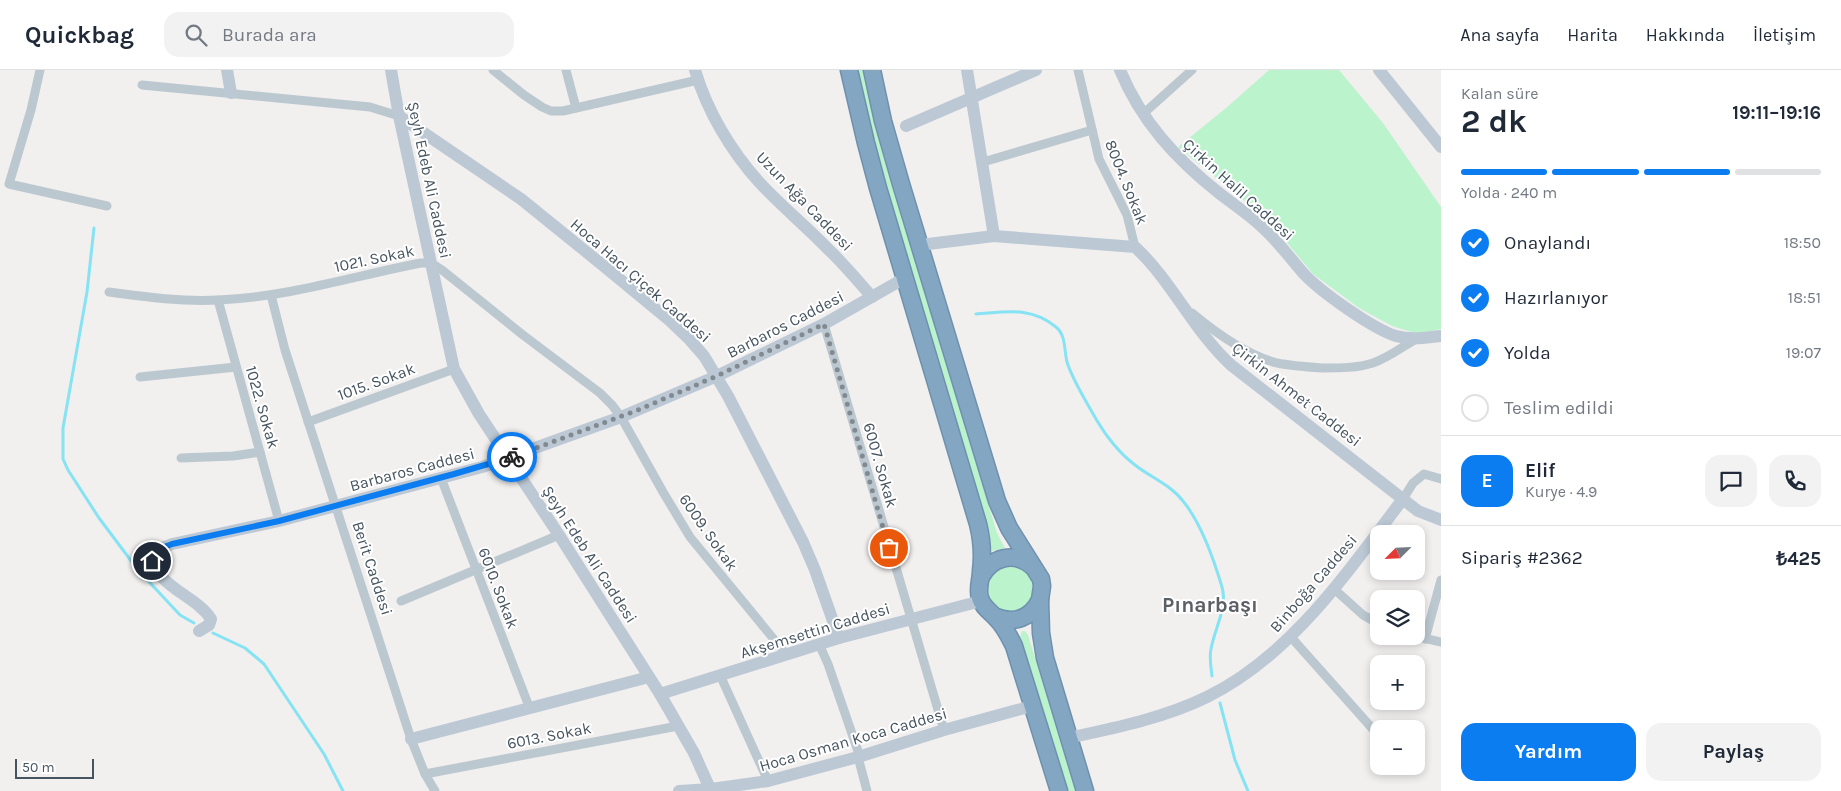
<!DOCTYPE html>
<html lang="tr">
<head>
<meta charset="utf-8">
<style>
	body { margin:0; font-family:Karla,sans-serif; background:#f2f2f3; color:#1f2937; height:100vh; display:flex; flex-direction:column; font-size:19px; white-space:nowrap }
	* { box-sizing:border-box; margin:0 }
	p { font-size:16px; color:#747a83 }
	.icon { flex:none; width:28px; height:28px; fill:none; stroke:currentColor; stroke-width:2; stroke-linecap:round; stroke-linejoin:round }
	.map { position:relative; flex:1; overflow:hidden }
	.side { display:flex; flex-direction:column; background:#fff; width:400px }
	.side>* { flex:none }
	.needle { width:32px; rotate:246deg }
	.fabs { position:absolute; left:1370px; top:455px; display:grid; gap:10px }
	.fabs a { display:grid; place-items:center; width:55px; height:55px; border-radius:10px; background:#fff; box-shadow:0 2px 8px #0003; font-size:25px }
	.scale { position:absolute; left:15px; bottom:12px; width:79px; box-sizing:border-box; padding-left:5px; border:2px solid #46545f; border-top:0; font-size:14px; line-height:18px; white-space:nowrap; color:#46545f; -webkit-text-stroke:4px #fff; paint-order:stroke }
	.pin { position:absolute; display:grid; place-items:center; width:42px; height:42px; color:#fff; margin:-21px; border:2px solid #fff; border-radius:50%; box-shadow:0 1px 5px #0007 }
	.courier { position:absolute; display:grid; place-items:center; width:50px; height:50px; margin:-25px; border:4px solid #0b7df1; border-radius:50%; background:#fff; color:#222; box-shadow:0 1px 6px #0007 }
	.head em { font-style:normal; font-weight:700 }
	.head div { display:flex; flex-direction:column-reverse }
	.head { display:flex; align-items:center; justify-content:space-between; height:85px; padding:0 20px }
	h1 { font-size:32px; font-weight:700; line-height:38px }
	.bar { display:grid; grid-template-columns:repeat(4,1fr); gap:8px 5px; align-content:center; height:60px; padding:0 20px }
	.bar i { height:6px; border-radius:4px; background:#e0e1e3 }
	.bar .current { background:#0b7df1 }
	.bar p { grid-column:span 4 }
	.line { display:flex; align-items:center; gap:12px; padding:0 20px; border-top:1px solid #e0e1e3 }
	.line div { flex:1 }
	.round { display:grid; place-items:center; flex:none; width:52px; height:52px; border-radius:15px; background:#f2f2f3 }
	ol { padding:0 20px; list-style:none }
	li { display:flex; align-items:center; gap:15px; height:55px }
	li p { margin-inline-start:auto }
	li .icon { padding:5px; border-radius:50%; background:#0b7df1; color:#fff; stroke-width:4 }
	li:last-child { color:#747a83 }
	li i { width:28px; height:28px; border:2px solid #e0e1e3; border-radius:50% }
	.primary-button { display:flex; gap:10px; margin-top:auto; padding:10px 20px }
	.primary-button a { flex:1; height:58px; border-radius:15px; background:#0b7df1; color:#fff; font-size:20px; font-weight:700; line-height:58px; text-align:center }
	.primary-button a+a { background:#f2f2f3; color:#1f2937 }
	header { display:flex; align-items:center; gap:30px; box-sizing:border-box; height:70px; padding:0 25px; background:#fff; border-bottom:1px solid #e0e1e3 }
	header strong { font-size:24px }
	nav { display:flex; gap:28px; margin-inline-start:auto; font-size:18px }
	.search { width:350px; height:45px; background:#f2f2f3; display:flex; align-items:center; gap:12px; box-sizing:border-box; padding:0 18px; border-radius:15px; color:#747a83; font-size:19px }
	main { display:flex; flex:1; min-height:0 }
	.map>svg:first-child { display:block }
	.green { fill:#bbf3cd }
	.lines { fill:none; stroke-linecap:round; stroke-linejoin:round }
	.stream { stroke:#85e3f3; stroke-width:3 }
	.highway-casing { stroke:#6f91ae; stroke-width:19 }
	.street { stroke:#bcc8d0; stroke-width:9 }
	.secondary { stroke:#bcc9d5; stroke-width:12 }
	.highway { stroke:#83a6c2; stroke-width:16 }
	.done { stroke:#828a91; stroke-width:5; stroke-dasharray:0 9 }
	.route { stroke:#0b7df1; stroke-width:6 }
	.labels { text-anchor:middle; stroke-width:4; stroke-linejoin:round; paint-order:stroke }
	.street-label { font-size:16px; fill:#46545f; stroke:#fff }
	.district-label { font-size:21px; font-weight:bold; fill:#5b6065; stroke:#fff }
</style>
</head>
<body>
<header>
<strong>Quickbag</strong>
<div class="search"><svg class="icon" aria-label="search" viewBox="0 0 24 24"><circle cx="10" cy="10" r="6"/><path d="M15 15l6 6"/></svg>Burada ara</div>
<nav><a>Ana sayfa</a><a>Harita</a><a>Hakkında</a><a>İletişim</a></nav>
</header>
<main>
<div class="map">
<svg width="1441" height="721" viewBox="0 0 1441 721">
	<rect width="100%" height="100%" fill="#f2efef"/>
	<g class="green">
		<polygon points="857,0 864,0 893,117 997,463 1005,478 992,481 987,458 932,275 878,84"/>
		<polygon points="1269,0 1339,0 1383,53 1441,137 1441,259 1418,264 1392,256 1359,238 1313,204 1269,151 1178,77 1226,38"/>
		<circle cx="1010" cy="519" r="23"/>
		<polygon points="1022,561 1025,561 1028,565 1076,721 1068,721 1020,567"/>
	</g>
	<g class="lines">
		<g class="stream">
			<polyline points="94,158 87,222 63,358 63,389 68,400 99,448 138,500 180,545 194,553"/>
			<path d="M976,244C1006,242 1031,236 1056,257C1066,265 1064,280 1067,292C1073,311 1086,331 1096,349C1106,366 1119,383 1135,395C1150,407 1171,415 1183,431C1201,453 1214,490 1222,517C1228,537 1214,560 1211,579C1209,588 1211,597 1212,606"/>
			<polyline points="213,563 245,578 264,594 324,684 343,721"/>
			<polyline points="1220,633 1235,690 1248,721"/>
		</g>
		<defs>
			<g id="highway">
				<path d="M849,0L866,73L878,118L978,454C982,470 983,485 981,501C981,510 977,519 980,528C983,538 991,542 997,549C1005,557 1009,566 1014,576L1059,721"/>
				<polyline points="872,0 883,51 901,114 997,431 1009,458 1041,509 1042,516 1040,530 1041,563 1045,588 1085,721"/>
				<path d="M981,507C991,487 1014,481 1032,496"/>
				<path d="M996,547C1015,554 1031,548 1040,530"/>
			</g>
		</defs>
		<use href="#highway" class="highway-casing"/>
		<g class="street">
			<polyline points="40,0 31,40 9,114 107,136"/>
			<polyline points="493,0 524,25 542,37 551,41 563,41 698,10"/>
			<polyline points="566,0 576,38"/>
			<polyline points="1078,0 1099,89 1127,145 1135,177"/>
			<polyline points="142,15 370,37 399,46"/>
			<polyline points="1143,44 1192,0"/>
			<polyline points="983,92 1092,60"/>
			<path d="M109,222C146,227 182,232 219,230C288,227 354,206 421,193H431L442,200L523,265L600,323L612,335L621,347L663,422L690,467L786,584"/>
			<polyline points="271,225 285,280 411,669 425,704 435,721"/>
			<polyline points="218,230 279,451"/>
			<path d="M1192,243C1216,263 1246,285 1277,293C1292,296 1308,297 1323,298C1340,298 1357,298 1373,293C1388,288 1402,277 1416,269"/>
			<polyline points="824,254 944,660"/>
			<polyline points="140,307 236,297"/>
			<polyline points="308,352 454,299"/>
			<polyline points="181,388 233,386 260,382"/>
			<polyline points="441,408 530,639"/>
			<polyline points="1403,429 1413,413 1424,404 1441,409"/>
			<polyline points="1333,518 1363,545 1379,554"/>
			<polyline points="401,531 559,465"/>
			<polyline points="1290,566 1379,666"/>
			<polyline points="1415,566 1441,572"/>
			<polyline points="1425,569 1441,510"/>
			<polyline points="819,574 828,594 860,687"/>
			<polyline points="720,605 768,711"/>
			<polyline points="858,687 867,721"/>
			<polyline points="425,704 678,656"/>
		</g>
		<g class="secondary">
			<polyline points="227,0 231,23"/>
			<polyline points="391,0 399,46 454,299 479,344 559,465 660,624 694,683 711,721"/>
			<path d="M695,0C707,41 731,81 759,112C781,136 806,156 828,179C844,194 858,211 872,227"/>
			<polyline points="967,0 994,166"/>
			<path d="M1120,0C1141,51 1176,89 1219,123C1233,134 1248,144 1261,156C1278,171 1290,188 1304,204C1321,222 1373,259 1396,266C1410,270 1426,268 1441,266"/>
			<polyline points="1379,0 1441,77"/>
			<polyline points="399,46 521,129 605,197 669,250 689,269 704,286 728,326 803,472 815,500 839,568"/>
			<polyline points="906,56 1036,0"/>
			<path d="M920,175L994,166L1135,177C1172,211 1193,260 1231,295L1418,441L1441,450"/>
			<path d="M199,561L209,555L211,549C196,525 155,517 152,485L154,481L172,474L279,451L482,397L621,347L717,306L824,254L905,208"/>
			<polyline points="660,624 839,568 981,531"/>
			<path d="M1068,668C1115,658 1164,648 1207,627C1292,585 1347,502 1403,429"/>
			<polyline points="411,669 649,607"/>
			<polyline points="679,721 711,719 768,711 858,687 944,660 1032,636"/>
		</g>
		<use href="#highway" class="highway"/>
	</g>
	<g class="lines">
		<polyline class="done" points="512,387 638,340 717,306 824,254 889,478"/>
		<polyline class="route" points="152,491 152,485 154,481 172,474 279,451 454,404 512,387"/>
	</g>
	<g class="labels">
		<g class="street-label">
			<text transform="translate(430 110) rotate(78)" y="6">Şeyh Edeb Ali Caddesi</text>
			<text transform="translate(1127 112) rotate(68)" y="6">8004. Sokak</text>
			<text transform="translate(1239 119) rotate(42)" y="6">Çirkin Halil Caddesi</text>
			<text transform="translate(805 131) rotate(46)" y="6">Uzun Ağa Caddesi</text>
			<text transform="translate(374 188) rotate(-12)" y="6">1021. Sokak</text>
			<text transform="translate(641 210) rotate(41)" y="6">Hoca Hacı Çiçek Caddesi</text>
			<text transform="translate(785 254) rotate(-27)" y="6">Barbaros Caddesi</text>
			<text transform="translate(376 311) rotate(-20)" y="6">1015. Sokak</text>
			<text transform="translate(1297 324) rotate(38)" y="6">Çirkin Ahmet Caddesi</text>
			<text transform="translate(263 337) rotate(74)" y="6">1022. Sokak</text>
			<text transform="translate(881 395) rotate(74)" y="6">6007. Sokak</text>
			<text transform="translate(412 399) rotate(-15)" y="6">Barbaros Caddesi</text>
			<text transform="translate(709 462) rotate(55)" y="6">6009. Sokak</text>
			<text transform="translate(590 484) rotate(57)" y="6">Şeyh Edeb Ali Caddesi</text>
			<text transform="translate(373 498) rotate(72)" y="6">Berit Caddesi</text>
			<text transform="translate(1313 513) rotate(-49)" y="6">Binboğa Caddesi</text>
			<text transform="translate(499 518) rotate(69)" y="6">6010. Sokak</text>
			<text transform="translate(815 560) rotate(-17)" y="6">Akşemsettin Caddesi</text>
			<text transform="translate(549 665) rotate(-11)" y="6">6013. Sokak</text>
			<text transform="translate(853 669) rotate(-16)" y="6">Hoca Osman Koca Caddesi</text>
		</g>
		<g class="district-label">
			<text x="1210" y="542">Pınarbaşı</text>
		</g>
	</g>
</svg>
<div class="fabs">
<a><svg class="needle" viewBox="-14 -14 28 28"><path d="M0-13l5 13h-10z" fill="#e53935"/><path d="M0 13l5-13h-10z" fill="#747a83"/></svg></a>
<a><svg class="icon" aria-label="layers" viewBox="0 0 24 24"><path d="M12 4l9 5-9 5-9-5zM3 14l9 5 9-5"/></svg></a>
<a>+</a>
<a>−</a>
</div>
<div class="scale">50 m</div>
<div class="pin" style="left:889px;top:478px;background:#ea580c"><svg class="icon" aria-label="bag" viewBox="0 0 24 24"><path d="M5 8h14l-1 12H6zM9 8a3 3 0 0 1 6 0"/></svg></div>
<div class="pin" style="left:152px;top:491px;background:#1f2937"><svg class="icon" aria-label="home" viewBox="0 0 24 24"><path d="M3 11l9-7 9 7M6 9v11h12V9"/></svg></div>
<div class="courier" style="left:512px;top:387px"><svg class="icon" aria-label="bike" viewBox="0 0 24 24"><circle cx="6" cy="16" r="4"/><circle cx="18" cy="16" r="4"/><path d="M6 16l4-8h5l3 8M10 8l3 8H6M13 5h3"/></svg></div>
</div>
<section class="side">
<div class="head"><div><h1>2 dk</h1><p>Kalan süre</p></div><em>19:11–19:16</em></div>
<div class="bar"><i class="current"></i><i class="current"></i><i class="current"></i><i></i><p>Yolda · 240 m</p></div>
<ol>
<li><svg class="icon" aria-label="check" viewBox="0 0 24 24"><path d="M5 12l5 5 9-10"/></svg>Onaylandı<p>18:50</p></li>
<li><svg class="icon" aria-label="check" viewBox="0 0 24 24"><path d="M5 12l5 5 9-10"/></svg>Hazırlanıyor<p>18:51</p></li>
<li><svg class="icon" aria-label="check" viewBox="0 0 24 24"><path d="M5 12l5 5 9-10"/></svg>Yolda<p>19:07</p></li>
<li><i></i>Teslim edildi</li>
</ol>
<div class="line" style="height:90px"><b class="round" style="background:#0b7df1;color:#fff">E</b><div><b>Elif</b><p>Kurye · 4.9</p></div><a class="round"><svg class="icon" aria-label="chat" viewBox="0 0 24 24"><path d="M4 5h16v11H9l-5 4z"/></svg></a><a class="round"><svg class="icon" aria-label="phone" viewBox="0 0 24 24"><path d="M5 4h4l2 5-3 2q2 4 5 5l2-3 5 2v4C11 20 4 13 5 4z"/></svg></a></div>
<div class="line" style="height:65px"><div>Sipariş #2362</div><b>₺425</b></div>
<div class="primary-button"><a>Yardım</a><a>Paylaş</a></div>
</section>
</main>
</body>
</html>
